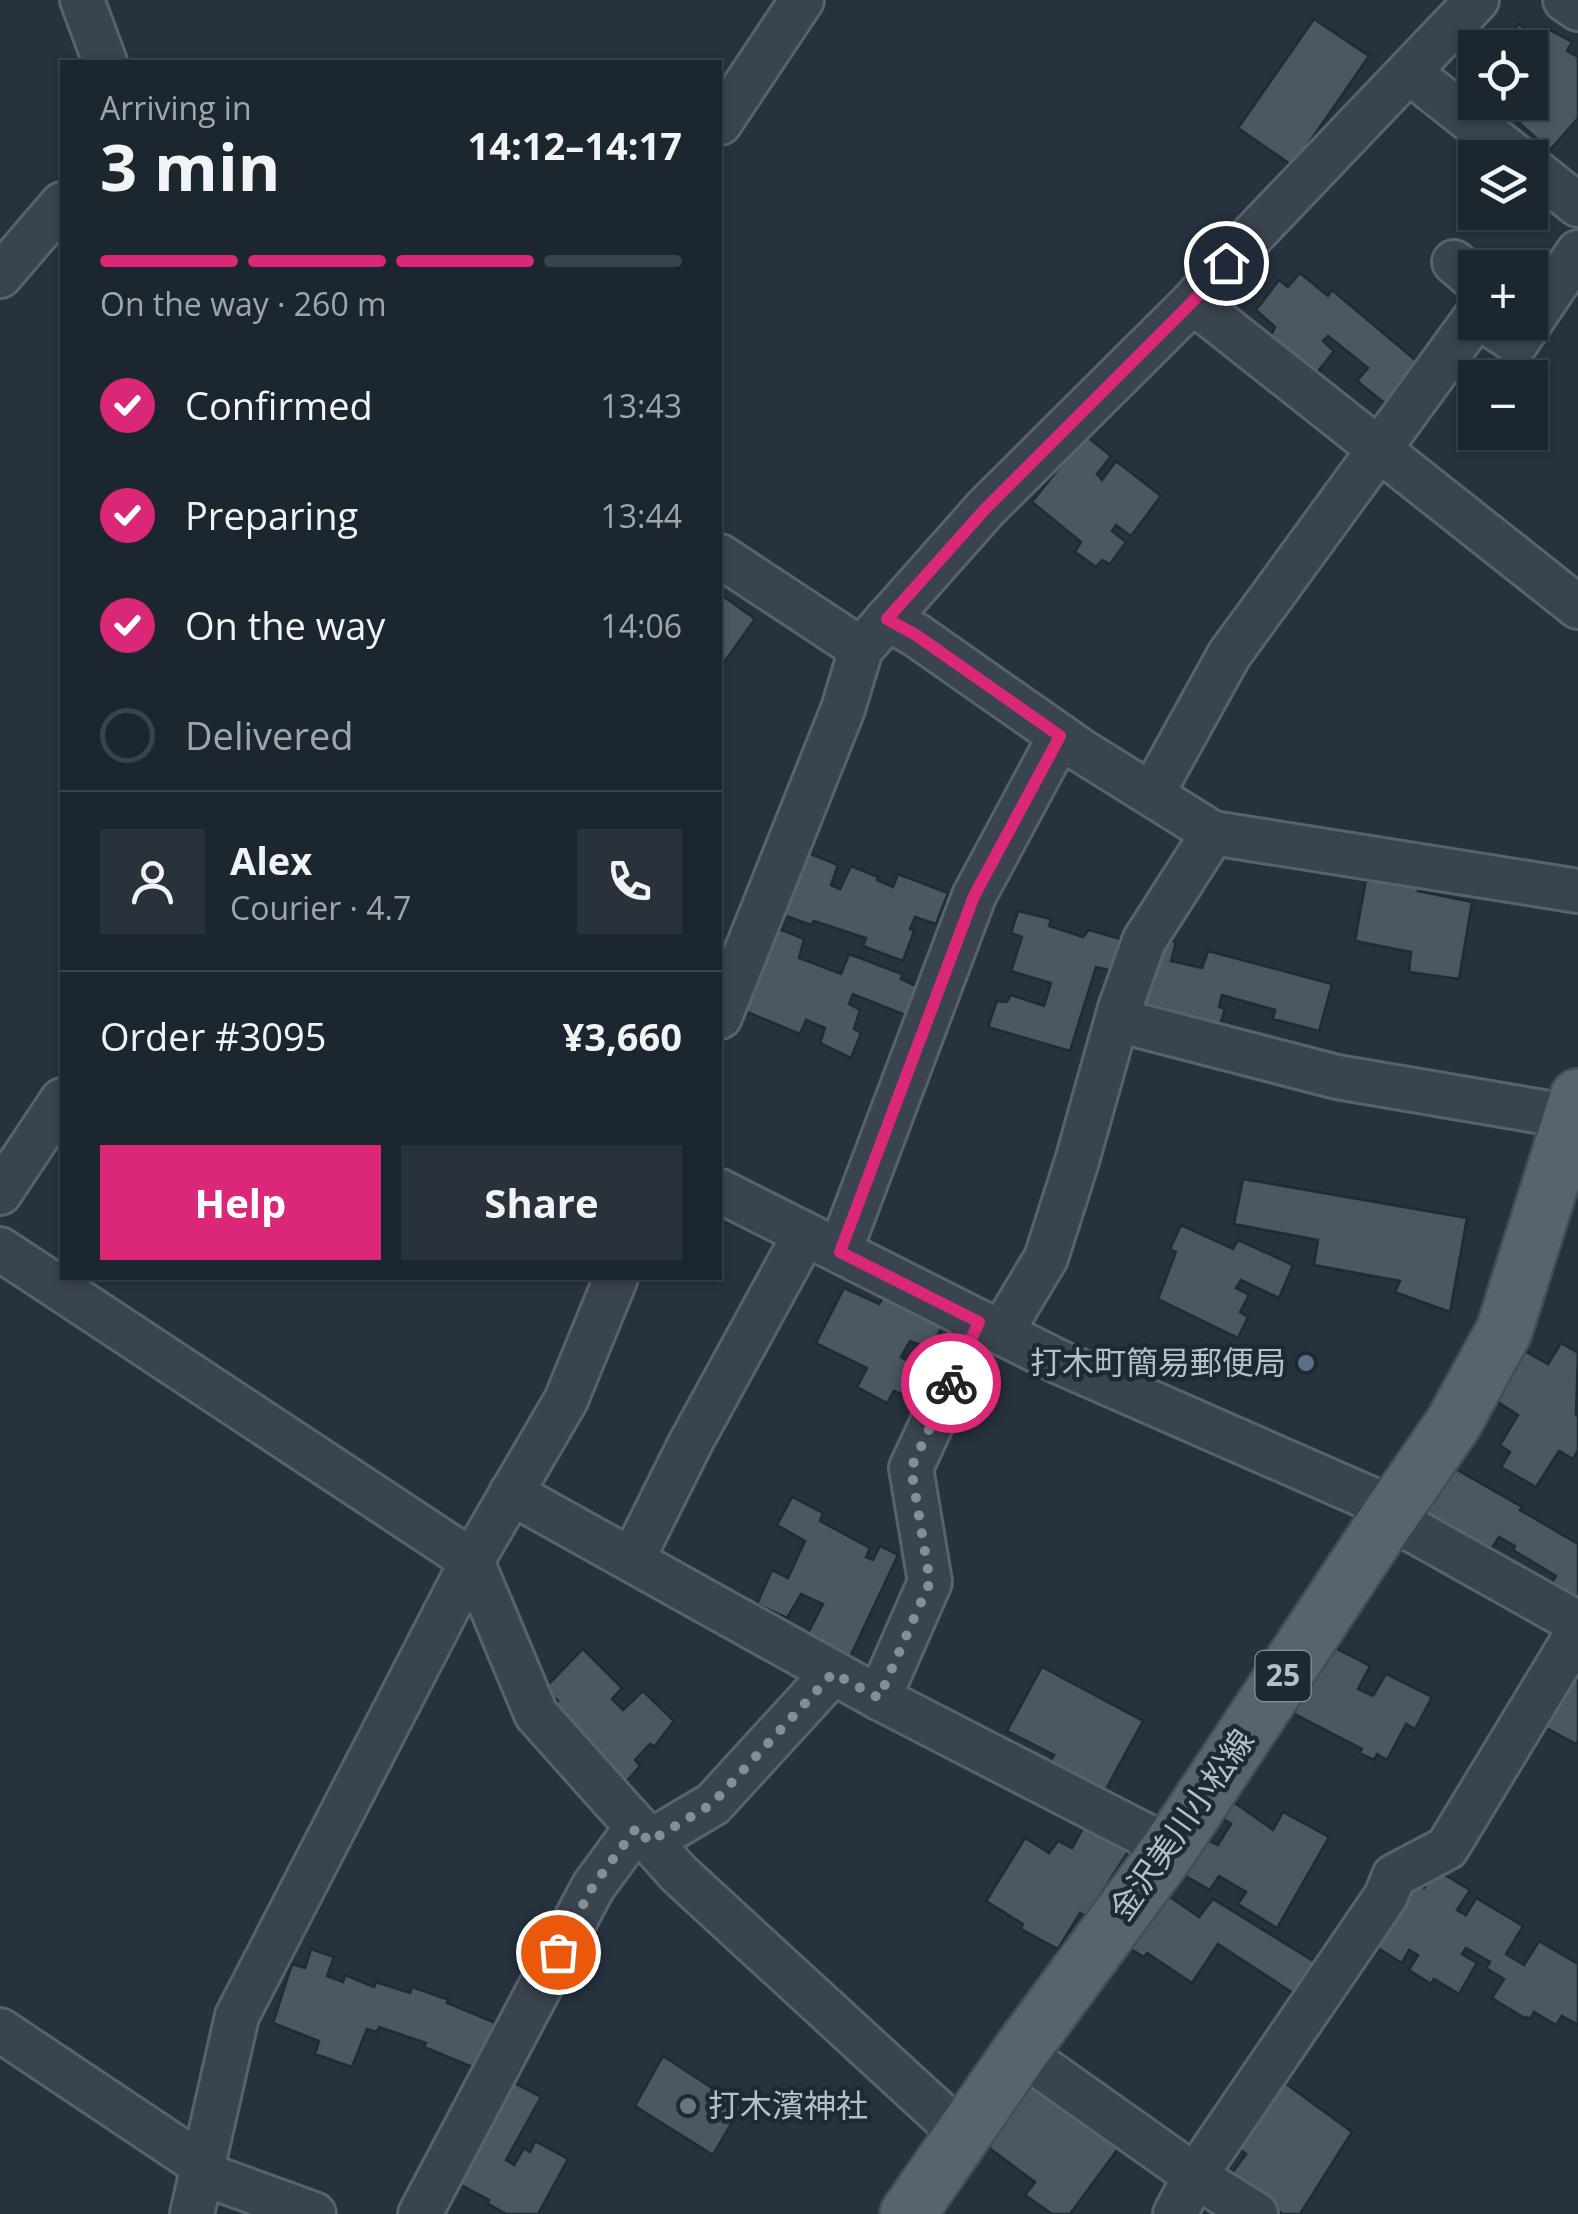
<!DOCTYPE html>
<html lang="en">
<head>
<meta charset="utf-8">
<style>
	body { margin:0; font-family:"Open Sans","Noto Sans JP",sans-serif; background:#29323a; color:#f1f3f6; height:100vh; display:flex; flex-direction:column; font-size:38px; white-space:nowrap }
	* { box-sizing:border-box; margin:0 }
	p { font-size:32px; color:#a0a5aa }
	.icon { flex:none; width:55px; height:55px; fill:none; stroke:currentColor; stroke-width:2; stroke-linecap:round; stroke-linejoin:round }
	.map { position:relative; flex:1; overflow:hidden }
	.drawer { position:absolute; left:60px; top:60px; width:662px; height:1220px; display:flex; flex-direction:column; background:#1c262e; border-radius:0px; box-shadow:0 2px 8px #0004,0 0 0 2px #3a434a }
	.drawer>* { flex:none }
	.tools { position:absolute; left:1458px; top:30px; display:grid; gap:20px }
	.tools a { display:grid; place-items:center; width:90px; height:90px; border-radius:0px; background:#1c262e; box-shadow:0 2px 8px #0004,0 0 0 2px #3a434a; font-size:50px }
	.pin { position:absolute; display:grid; place-items:center; width:85px; height:85px; color:#fff; margin:-42px; border:5px solid #fff; border-radius:50%; box-shadow:0 2px 10px #0007 }
	.courier { position:absolute; display:grid; place-items:center; width:100px; height:100px; margin:-50px; border:8px solid #db2777; border-radius:50%; background:#fff; color:#222; box-shadow:0 2px 12px #0007 }
	.head em { font-style:normal; font-weight:700 }
	.head div { display:flex; flex-direction:column-reverse }
	.head { display:flex; align-items:center; justify-content:space-between; height:170px; padding:0 40px }
	h1 { font-size:65px; font-weight:700; line-height:75px }
	.bar { display:grid; grid-template-columns:repeat(4,1fr); gap:15px 10px; align-content:center; height:120px; padding:0 40px }
	.bar i { height:12px; border-radius:8px; background:#3a434a }
	.bar .on { background:#db2777 }
	.bar p { grid-column:span 4 }
	.line { display:flex; align-items:center; gap:25px; padding:0 40px; border-top:2px solid #3a434a }
	.line div { flex:1 }
	.round { display:grid; place-items:center; flex:none; width:105px; height:105px; border-radius:0px; background:#29323a }
	ol { padding:0 40px; list-style:none }
	li { display:flex; align-items:center; gap:30px; height:110px }
	li p { margin-inline-start:auto }
	li .icon { padding:10px; border-radius:50%; background:#db2777; color:#fff; stroke-width:4 }
	li:last-child { color:#a0a5aa }
	li i { width:55px; height:55px; border:5px solid #3a434a; border-radius:50% }
	.cta { display:flex; gap:20px; margin-top:auto; padding:20px 40px }
	.cta a { flex:1; height:115px; border-radius:0px; background:#db2777; color:#fff; font-size:40px; font-weight:700; line-height:115px; text-align:center }
	.cta a+a { background:#29323a; color:#f1f3f6 }
	.map>svg:first-child { display:block }
	.building { fill:#4a5864; stroke:#202b36; stroke-width:2.5 }
	.lines { fill:none; stroke-linecap:round; stroke-linejoin:round }
	.street-casing { stroke:#57626c; stroke-width:48 }
	.primary-casing { stroke:#434d58; stroke-width:60 }
	.street { stroke:#3a444e; stroke-width:42 }
	.primary { stroke:#58636e; stroke-width:55 }
	.done { stroke:#848e98; stroke-width:10; stroke-dasharray:0 18 }
	.route { stroke:#db2777; stroke-width:12 }
	.service-dot { fill:#5c6f8a; stroke:#1e2934; stroke-width:4 }
	.worship-dot { fill:#6b7280; stroke:#1e2934; stroke-width:4 }
	.labels { text-anchor:middle; stroke-width:9; stroke-linejoin:round; paint-order:stroke }
	.shield { fill:#1e2934; stroke:#88929c; stroke-width:2.5 }
	.shield-label { font-size:30px; font-weight:bold; fill:#b6bfc9 }
	.poi-label { font-size:32px; fill:#b6bfc9; stroke:#1e2934; text-anchor:end }
	.street-label { font-size:32px; fill:#b6bfc9; stroke:#1e2934 }
</style>
</head>
<body>
<div class="map">
<svg width="1578" height="2214" viewBox="0 0 1578 2214">
	<rect width="100%" height="100%" fill="#26323e"/>
	<g class="building">
		<polygon points="1314,19 1369,56 1293,166 1238,128"/>
		<polygon points="1518,24 1540,37 1546,28 1572,42 1567,51 1578,57 1578,118 1550,150 1519,123 1548,90 1530,76 1530,48 1506,48"/>
		<polygon points="1475,77 1475,102 1506,102 1497,118 1463,98"/>
		<polygon points="1300,273 1328,296 1332,290 1426,369 1392,409 1357,381 1368,368 1328,336 1323,341 1334,351 1316,374 1270,337 1275,327 1256,310 1279,280 1288,287"/>
		<polygon points="1085,435 1111,456 1097,474 1102,480 1116,461 1161,496 1131,536 1116,525 1112,531 1126,542 1110,564 1102,560 1096,567 1075,552 1081,542 1032,502"/>
		<polygon points="720,594 755,619 720,668"/>
		<polygon points="801,850 838,865 831,885 840,889 851,866 878,877 877,880 893,887 898,874 948,893 936,924 915,917 910,929 914,931 903,961 863,946 866,938 814,921 811,925 775,912"/>
		<polygon points="1368,868 1420,879 1418,891 1472,902 1459,979 1409,972 1411,952 1355,941"/>
		<polygon points="1018,911 1051,919 1049,926 1083,937 1089,930 1131,942 1120,973 1096,967 1070,1051 988,1027 997,1001 1007,1002 1011,995 1044,1006 1051,983 1011,971 1022,937 1011,933"/>
		<polygon points="772,926 804,939 799,958 841,974 849,954 902,974 901,979 929,992 918,1020 853,994 849,1004 860,1010 854,1029 861,1033 851,1058 820,1043 825,1028 806,1020 800,1034 740,1009"/>
		<polygon points="1155,937 1176,942 1171,961 1202,968 1208,951 1332,984 1319,1031 1273,1019 1275,1010 1222,995 1219,1007 1225,1009 1216,1037 1134,1015"/>
		<polygon points="1243,1179 1467,1218 1450,1312 1395,1292 1400,1281 1314,1265 1318,1240 1234,1224"/>
		<polygon points="1243,1179 1467,1218 1450,1312 1395,1292 1400,1281 1314,1265 1318,1240 1234,1224"/>
		<polygon points="1181,1225 1233,1249 1238,1240 1293,1265 1279,1298 1241,1280 1236,1288 1249,1295 1240,1312 1248,1317 1238,1338 1158,1299 1176,1252 1170,1249"/>
		<polygon points="844,1288 879,1304 888,1289 947,1318 930,1349 910,1341 901,1357 920,1368 907,1396 894,1391 887,1403 857,1387 867,1368 816,1343"/>
		<polygon points="1561,1343 1578,1353 1576,1415 1578,1416 1578,1450 1573,1459 1559,1451 1536,1487 1501,1467 1510,1452 1500,1445 1518,1415 1487,1395 1516,1346 1548,1364"/>
		<polygon points="1447,1464 1522,1507 1520,1510 1578,1544 1578,1601 1547,1592 1556,1576 1513,1550 1515,1546 1499,1537 1488,1554 1418,1513"/>
		<polygon points="792,1497 823,1513 820,1521 870,1548 866,1557 873,1560 880,1546 898,1555 850,1657 807,1635 823,1604 801,1594 787,1618 757,1604 772,1570 788,1578 805,1541 777,1525"/>
		<polygon points="1312,1636 1370,1666 1358,1689 1373,1696 1386,1674 1432,1697 1415,1729 1406,1724 1387,1760 1377,1754 1374,1760 1359,1753 1362,1749 1289,1711"/>
		<polygon points="583,1649 622,1688 612,1699 623,1710 643,1691 674,1721 654,1747 650,1744 635,1760 640,1766 620,1789 553,1708 558,1701 544,1689"/>
		<polygon points="1578,1650 1578,1741 1576,1744 1539,1724"/>
		<polygon points="1042,1667 1143,1721 1105,1791 1050,1762 1054,1755 1007,1731"/>
		<polygon points="1228,1798 1273,1830 1283,1812 1329,1837 1277,1928 1238,1904 1246,1892 1219,1876 1210,1890 1182,1874 1203,1838 1218,1845 1231,1824 1217,1815"/>
		<polygon points="1087,1821 1135,1841 1086,1917 1080,1913 1058,1949 1021,1929 1023,1924 986,1901 1025,1838 1049,1853 1058,1841 1072,1848"/>
		<polygon points="1435,1869 1470,1890 1457,1910 1466,1915 1476,1898 1523,1926 1506,1954 1524,1965 1539,1941 1578,1964 1578,2025 1562,2016 1556,2025 1534,2012 1530,2019 1527,2017 1526,2019 1492,1998 1504,1979 1486,1968 1490,1962 1466,1948 1462,1954 1477,1963 1459,1994 1434,1979 1431,1984 1409,1970 1418,1955 1409,1950 1402,1963 1373,1945 1412,1881 1424,1888"/>
		<polygon points="1160,1890 1199,1917 1213,1899 1315,1962 1293,1993 1218,1944 1192,1983 1147,1953 1144,1957 1121,1943"/>
		<polygon points="311,1949 334,1957 327,1976 343,1982 345,1975 374,1987 376,1982 410,1993 412,1987 449,2000 447,2003 496,2023 477,2069 424,2047 426,2043 379,2027 377,2032 367,2029 352,2067 315,2054 319,2041 273,2023 292,1964 305,1968"/>
		<polygon points="663,2056 741,2107 713,2155 635,2106"/>
		<polygon points="503,2077 541,2097 506,2160 514,2165 524,2148 530,2152 535,2141 568,2159 538,2214 506,2214 487,2203 489,2200 448,2178"/>
		<polygon points="1033,2079 1123,2142 1070,2214 1052,2214 1025,2195 1035,2182 985,2145"/>
		<polygon points="1285,2083 1352,2132 1300,2214 1283,2214 1227,2180 1246,2154 1237,2147"/>
	</g>
	<g class="lines">
		<defs>
			<g id="street">
				<polyline points="82,0 105,62"/>
				<polyline points="1565,0 1578,9"/>
				<polyline points="1409,72 1518,158"/>
				<polyline points="720,123 802,0"/>
				<polyline points="1530,167 1578,205"/>
				<polyline points="1454,262 1475,280"/>
				<polyline points="0,276 62,204"/>
				<polyline points="1193,302 1578,607"/>
				<polyline points="1486,322 1517,342 1578,252"/>
				<polyline points="720,556 861,649"/>
				<polyline points="887,619 916,635 1080,750 1213,833 1578,891"/>
				<polyline points="1152,794 1229,655 1475,318"/>
				<polyline points="720,1017 843,709 861,649 986,508 1193,302 1226,263 1477,0"/>
				<polyline points="1117,1020 1337,1077 1572,1117 1578,1121"/>
				<polyline points="720,1191 1059,1362 1394,1509"/>
				<polyline points="0,1193 62,1100"/>
				<polyline points="0,1249 472,1561 536,1714 679,1874 963,2135"/>
				<polyline points="840,1251 974,896 1060,736"/>
				<polyline points="1001,1333 1046,1258 1077,1161 1120,1008 1144,941 1213,833"/>
				<polyline points="511,1493 879,1698 1170,1848"/>
				<polyline points="1386,1521 1407,1527 1578,1623"/>
				<polyline points="632,1560 691,1442 805,1234"/>
				<polyline points="879,1698 930,1582 911,1468 979,1322"/>
				<polyline points="649,1842 713,1804 833,1673"/>
				<polyline points="0,2030 202,2165"/>
				<polyline points="1020,2052 1195,2176 1256,2214"/>
				<polyline points="201,2173 314,2214"/>
				<polyline points="192,2214 237,2016 472,1561 566,1400 616,1278"/>
				<polyline points="420,2214 593,1887 637,1827"/>
				<polyline points="1175,2214 1195,2176 1386,1896 1394,1876 1447,1848 1578,1632"/>
			</g>
			<polyline id="primary" points="908,2214 1020,2052 1170,1848 1386,1521 1453,1424 1504,1331 1578,1097"/>
		</defs>
		<use href="#street" class="street-casing"/>
		<use href="#primary" class="primary-casing"/>
		<use href="#street" class="street"/>
		<use href="#primary" class="primary"/>
	</g>
	<g class="lines">
		<polyline class="done" points="558,1952 593,1886 637,1827 649,1842 712,1804 833,1673 879,1698 930,1582 911,1468 951,1383"/>
		<polyline class="route" points="951,1383 979,1322 840,1252 974,896 1060,736 916,635 887,619 986,508 1192,302 1226,263"/>
	</g>
	<circle class="service-dot" cx="1306" cy="1363" r="10"/>
	<circle class="worship-dot" cx="688" cy="2106" r="10"/>
	<g class="labels">
		<rect class="shield" x="1255.5" y="1651" width="55" height="50" rx="8"/>
		<g class="shield-label">
			<text x="1283" y="1686">25</text>
		</g>
		<g class="poi-label">
			<text x="1286" y="1374">打木町簡易郵便局</text>
			<text x="708" y="2117" text-anchor="start">打木濱神社</text>
		</g>
		<g class="street-label">
			<text transform="translate(1182 1825) rotate(-55)" y="11">金沢美川小松線</text>
		</g>
	</g>
</svg>
<div class="tools">
<a><svg class="icon" aria-label="locate" viewBox="0 0 24 24"><circle cx="12" cy="12" r="6"/><path d="M12 2v4M12 18v4M2 12h4M18 12h4"/></svg></a>
<a><svg class="icon" aria-label="layers" viewBox="0 0 24 24"><path d="M12 4l9 5-9 5-9-5zM3 14l9 5 9-5"/></svg></a>
<a>+</a>
<a>−</a>
</div>
<div class="pin" style="left:558px;top:1952px;background:#ea580c"><svg class="icon" aria-label="bag" viewBox="0 0 24 24"><path d="M5 8h14l-1 12H6zM9 8a3 3 0 0 1 6 0"/></svg></div>
<div class="pin" style="left:1226px;top:263px;background:#1f2937"><svg class="icon" aria-label="home" viewBox="0 0 24 24"><path d="M3 11l9-7 9 7M6 9v11h12V9"/></svg></div>
<div class="courier" style="left:951px;top:1383px"><svg class="icon" aria-label="bike" viewBox="0 0 24 24"><circle cx="6" cy="16" r="4"/><circle cx="18" cy="16" r="4"/><path d="M6 16l4-8h5l3 8M10 8l3 8H6M13 5h3"/></svg></div>
<section class="drawer">
<div class="head"><div><h1>3 min</h1><p>Arriving in</p></div><em>14:12–14:17</em></div>
<div class="bar"><i class="on"></i><i class="on"></i><i class="on"></i><i></i><p>On the way · 260 m</p></div>
<ol>
<li><svg class="icon" aria-label="check" viewBox="0 0 24 24"><path d="M5 12l5 5 9-10"/></svg>Confirmed<p>13:43</p></li>
<li><svg class="icon" aria-label="check" viewBox="0 0 24 24"><path d="M5 12l5 5 9-10"/></svg>Preparing<p>13:44</p></li>
<li><svg class="icon" aria-label="check" viewBox="0 0 24 24"><path d="M5 12l5 5 9-10"/></svg>On the way<p>14:06</p></li>
<li><i></i>Delivered</li>
</ol>
<div class="line" style="height:180px"><a class="round"><svg class="icon" aria-label="person" viewBox="0 0 24 24"><circle cx="12" cy="8" r="4"/><path d="M4 21q1-7 8-7t8 7"/></svg></a><div><b>Alex</b><p>Courier · 4.7</p></div><a class="round"><svg class="icon" aria-label="phone" viewBox="0 0 24 24"><path d="M5 4h4l2 5-3 2q2 4 5 5l2-3 5 2v4C11 20 4 13 5 4z"/></svg></a></div>
<div class="line" style="height:130px"><div>Order #3095</div><b>¥3,660</b></div>
<div class="cta"><a>Help</a><a>Share</a></div>
</section>
</div>
</body>
</html>
